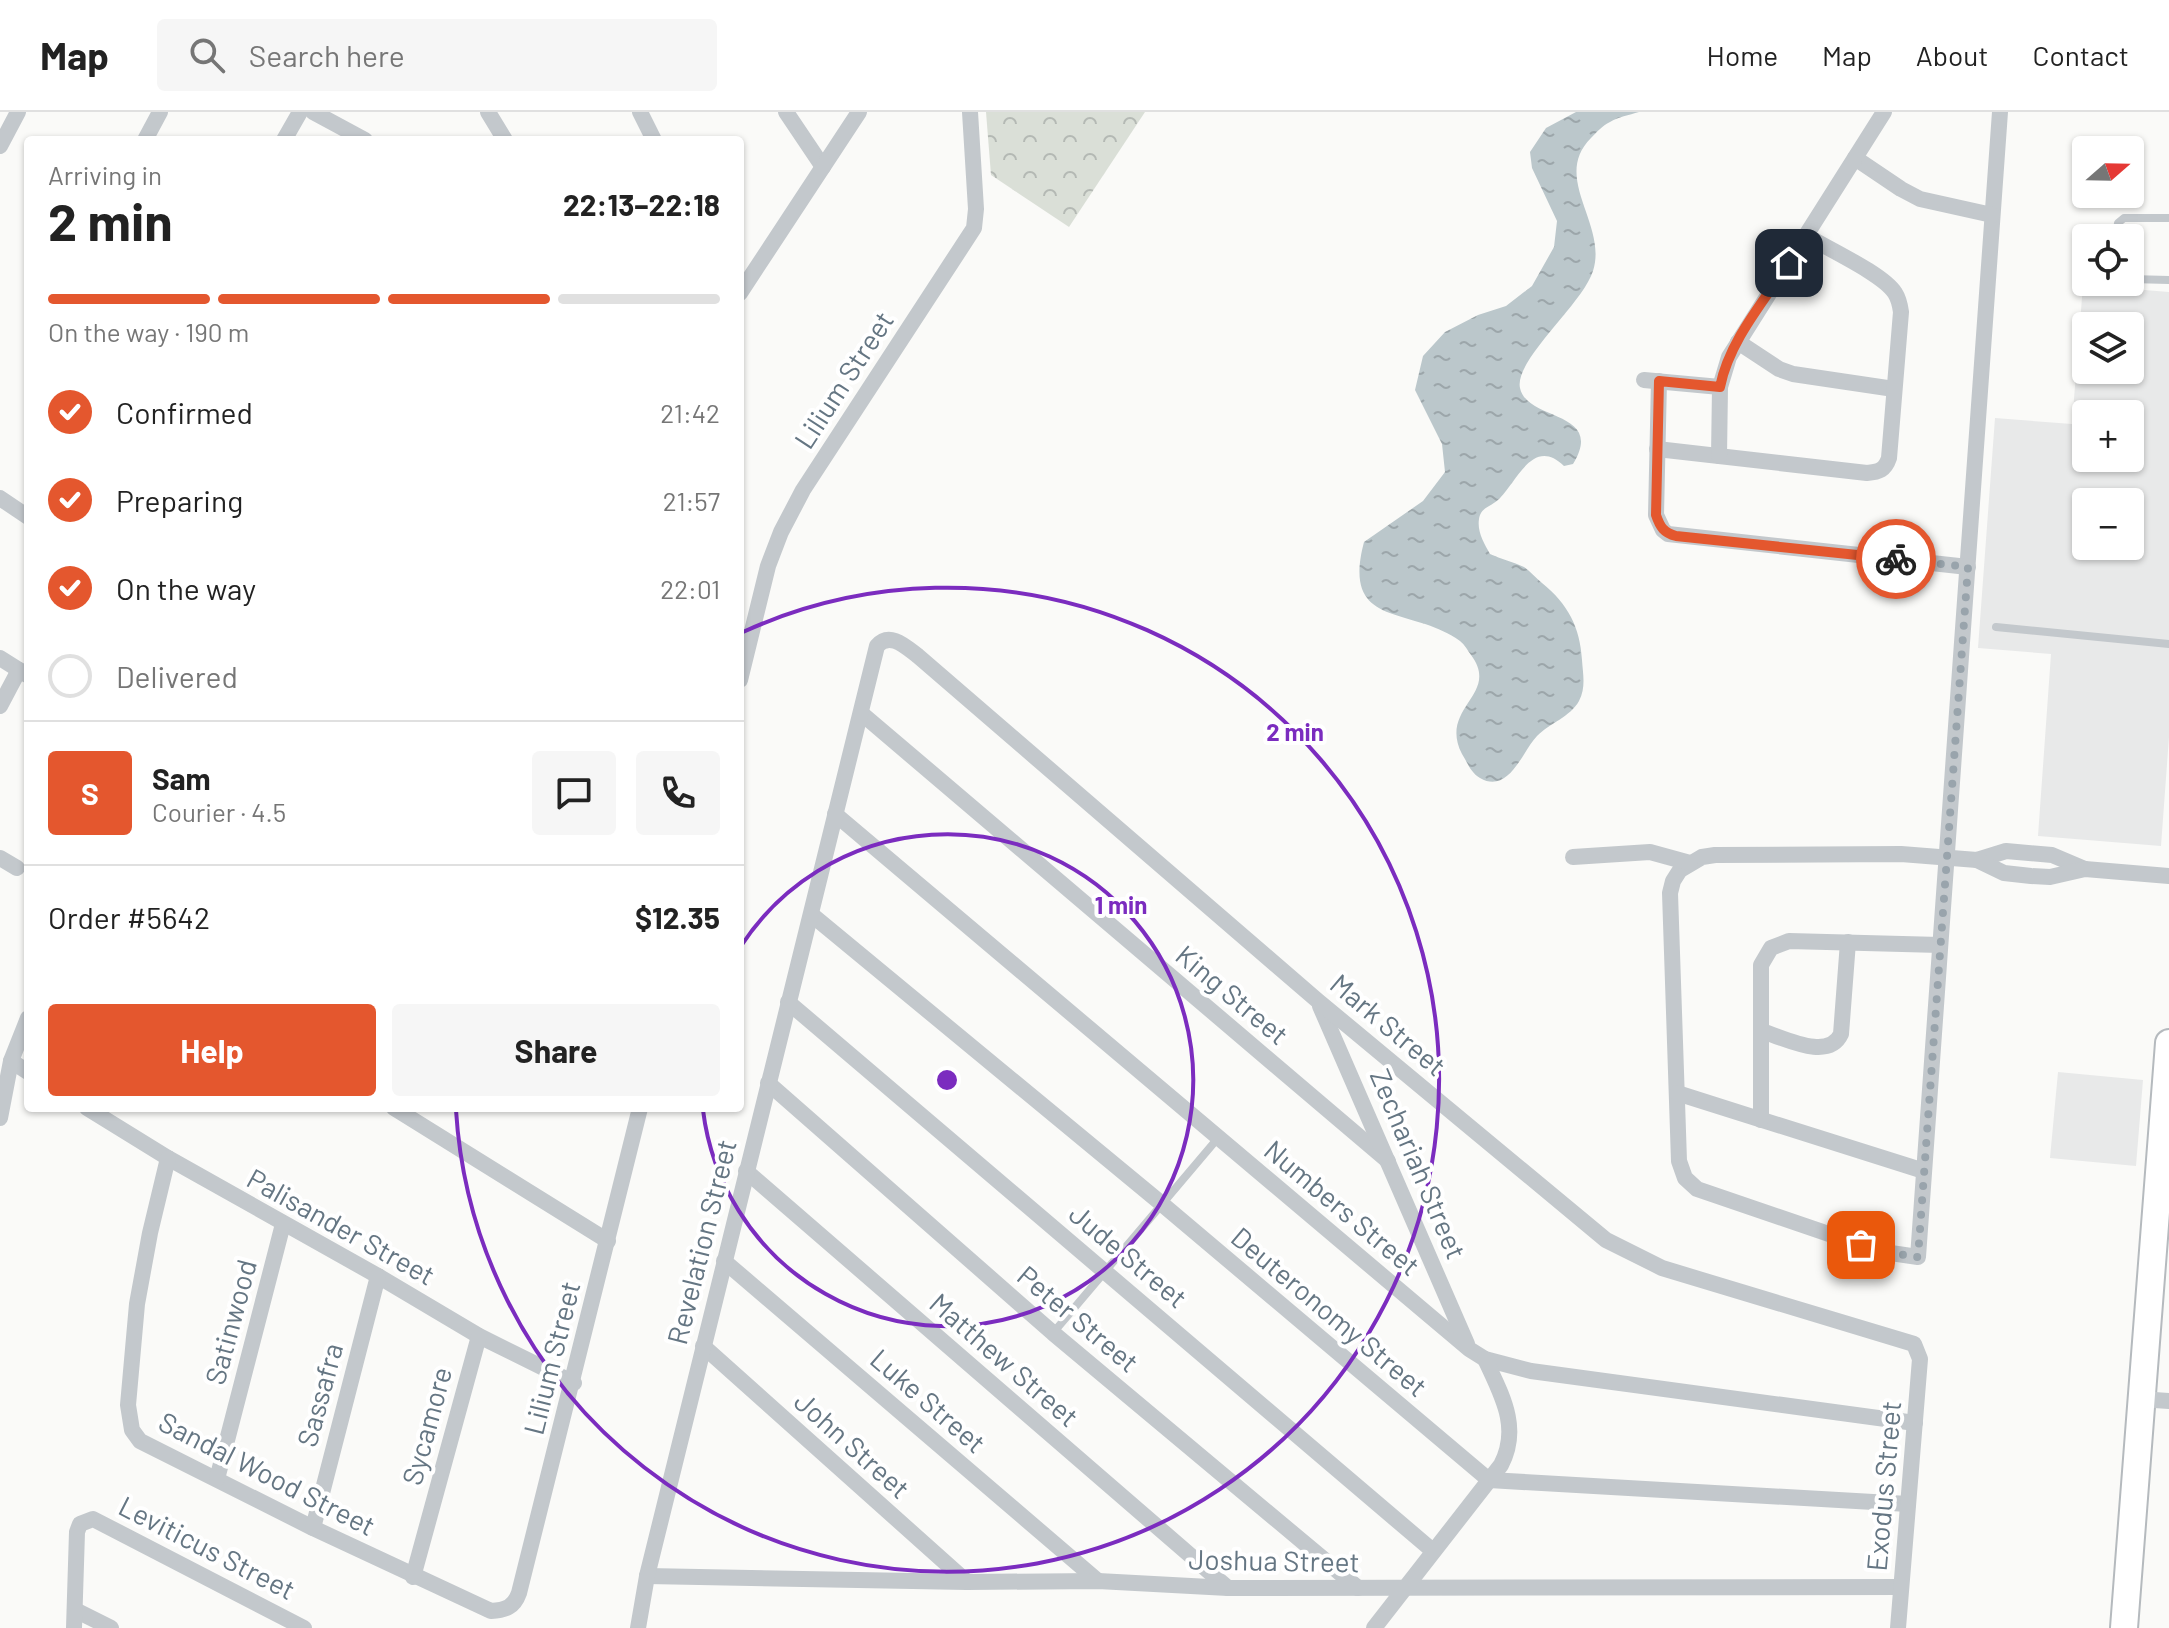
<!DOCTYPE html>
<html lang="en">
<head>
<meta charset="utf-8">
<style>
	body { margin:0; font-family:Barlow,sans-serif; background:#f6f6f6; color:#222; height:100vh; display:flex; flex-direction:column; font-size:30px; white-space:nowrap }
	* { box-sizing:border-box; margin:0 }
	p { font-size:26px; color:#767676 }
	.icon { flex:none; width:44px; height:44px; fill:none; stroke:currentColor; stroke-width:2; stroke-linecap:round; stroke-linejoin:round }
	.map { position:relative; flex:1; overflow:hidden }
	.details { position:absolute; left:24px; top:24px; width:720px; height:976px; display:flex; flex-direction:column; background:#fff; border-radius:8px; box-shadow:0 2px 6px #0004 }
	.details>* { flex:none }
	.needle { width:52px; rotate:70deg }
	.fabs { position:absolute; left:2072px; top:24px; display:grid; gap:16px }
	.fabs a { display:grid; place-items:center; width:72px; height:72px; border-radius:8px; background:#fff; box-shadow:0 2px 6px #0004; font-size:40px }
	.pin { position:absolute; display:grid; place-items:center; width:68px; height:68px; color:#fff; margin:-34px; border-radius:16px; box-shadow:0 4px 12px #0006 }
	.courier { position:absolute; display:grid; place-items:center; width:80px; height:80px; margin:-40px; border:6px solid #e4572e; border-radius:50%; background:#fff; color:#222; box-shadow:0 2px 10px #0007 }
	.head em { font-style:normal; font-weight:700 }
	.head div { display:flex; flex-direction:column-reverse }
	.head { display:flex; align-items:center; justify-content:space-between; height:136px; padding:0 24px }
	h1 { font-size:52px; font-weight:700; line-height:60px }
	.bar { display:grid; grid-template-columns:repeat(4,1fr); gap:12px 8px; align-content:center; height:96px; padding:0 24px }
	.bar i { height:10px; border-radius:6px; background:#e0e0e0 }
	.bar .on { background:#e4572e }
	.bar p { grid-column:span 4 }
	.line { display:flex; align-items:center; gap:20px; padding:0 24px; border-top:2px solid #e0e0e0 }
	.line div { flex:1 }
	.round { display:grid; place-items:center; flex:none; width:84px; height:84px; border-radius:8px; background:#f6f6f6 }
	ol { padding:0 24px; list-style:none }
	li { display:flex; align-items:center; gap:24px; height:88px }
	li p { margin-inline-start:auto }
	li .icon { padding:8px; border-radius:50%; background:#e4572e; color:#fff; stroke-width:4 }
	li:last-child { color:#767676 }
	li i { width:44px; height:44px; border:4px solid #e0e0e0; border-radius:50% }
	.action { display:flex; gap:16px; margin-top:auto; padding:16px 24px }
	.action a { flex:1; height:92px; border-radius:8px; background:#e4572e; color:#fff; font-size:32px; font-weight:700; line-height:92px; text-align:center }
	.action a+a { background:#f6f6f6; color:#222 }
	header { display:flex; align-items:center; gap:48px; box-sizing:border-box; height:112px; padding:0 40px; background:#fff; border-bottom:2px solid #e0e0e0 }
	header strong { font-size:38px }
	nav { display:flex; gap:44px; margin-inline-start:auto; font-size:28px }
	.search { width:560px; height:72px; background:#f6f6f6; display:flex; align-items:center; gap:20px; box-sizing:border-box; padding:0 28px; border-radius:8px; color:#767676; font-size:30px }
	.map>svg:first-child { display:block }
	.built { fill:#e8e9e9; fill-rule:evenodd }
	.forest { fill:url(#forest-crowns) }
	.water { fill:url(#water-ripples) }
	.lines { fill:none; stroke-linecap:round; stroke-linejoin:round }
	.primary-casing { stroke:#b5babe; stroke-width:30 }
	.service { stroke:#c3c8cc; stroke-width:8 }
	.minor { stroke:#c3c8cc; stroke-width:16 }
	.primary { stroke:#fff; stroke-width:26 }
	.done { stroke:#99a4ac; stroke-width:8; stroke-dasharray:0 14.4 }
	.route { stroke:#e4572e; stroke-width:10 }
	.ring { fill:none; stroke:#7b2cbf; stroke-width:4 }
	.labels { text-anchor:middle; stroke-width:8; stroke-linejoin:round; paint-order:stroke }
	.street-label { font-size:28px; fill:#657683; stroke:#fff }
	.centre { fill:#7b2cbf; stroke:#fff; stroke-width:4 }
	.ring-label { font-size:24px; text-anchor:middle; font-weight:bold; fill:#7b2cbf; stroke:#fff; stroke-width:8; stroke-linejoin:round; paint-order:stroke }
</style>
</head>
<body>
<header>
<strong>Map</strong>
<div class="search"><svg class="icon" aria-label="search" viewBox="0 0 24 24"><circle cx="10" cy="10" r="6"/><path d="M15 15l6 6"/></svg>Search here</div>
<nav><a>Home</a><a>Map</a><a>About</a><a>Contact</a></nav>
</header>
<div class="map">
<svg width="2169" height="1516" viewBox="0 0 2169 1516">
	<defs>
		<pattern id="forest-crowns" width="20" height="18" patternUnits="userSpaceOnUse" patternTransform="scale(2)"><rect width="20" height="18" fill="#dadfd7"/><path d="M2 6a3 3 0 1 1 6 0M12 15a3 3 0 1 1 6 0" fill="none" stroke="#b4b9b4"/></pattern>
		<pattern id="water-ripples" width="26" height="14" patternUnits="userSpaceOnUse" patternTransform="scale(2)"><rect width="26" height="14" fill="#bbc7cb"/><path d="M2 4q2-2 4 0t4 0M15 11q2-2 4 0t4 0" fill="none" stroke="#9ca6aa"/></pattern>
	</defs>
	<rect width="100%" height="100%" fill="#fafaf8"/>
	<g class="built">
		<path d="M2083,173L2169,180V625L2161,734L2038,724L2051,542L1978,536L1995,306L2072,312ZM2086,214H2130V258H2086ZM2086,302H2130V346H2086ZM2086,390H2130V434H2086Z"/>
		<polygon points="2058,960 2143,968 2136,1054 2050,1046"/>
	</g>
	<polygon class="forest" points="986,0 1145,0 1069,115 991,63"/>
	<path class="water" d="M1576,0H1639C1629,3 1618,5 1610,10C1602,14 1597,20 1591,26C1551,66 1608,112 1593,159C1582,193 1514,248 1520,276C1527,310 1606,298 1573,352L1564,354C1534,325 1518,367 1500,386C1492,395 1481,394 1479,407C1477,420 1484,431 1490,442C1501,447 1513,450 1524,455C1530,459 1536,466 1542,471C1568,492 1580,515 1582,548C1583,563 1586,575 1579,589C1570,605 1550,611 1537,624C1523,638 1509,683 1480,666C1471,661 1467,650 1462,642C1438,595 1501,583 1471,543C1468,539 1465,533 1460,529C1410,493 1341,518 1364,430L1423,389L1445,360L1442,332L1415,278L1423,244L1445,220L1478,203L1506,194L1532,174L1554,135L1557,109L1532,56L1530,40L1546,16Z"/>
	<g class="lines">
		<defs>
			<polyline id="primary" points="2124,1516 2169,931"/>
		</defs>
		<use href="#primary" class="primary-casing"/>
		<g class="service">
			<polyline points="2116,126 2118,111 2124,106 2169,106"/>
			<polyline points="2130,167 2169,168"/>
			<polyline points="1996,515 2169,532"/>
			<polyline points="1053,1221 1218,1026"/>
		</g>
		<g class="minor">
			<polyline points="313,0 365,28"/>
			<polyline points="488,0 505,28"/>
			<polyline points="640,0 654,28"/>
			<polyline points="786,0 823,55"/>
			<polyline points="2000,0 1918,1145 1884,1140 1861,1133 1697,1077 1685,1066 1679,1049 1670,781 1673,769 1680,758 1702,745 1715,743 1901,742 1977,748 2006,739 2052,743 2085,757"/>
			<polyline points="145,28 160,0"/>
			<polyline points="284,28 300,0"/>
			<polyline points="0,34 18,0"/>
			<polyline points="1855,46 1901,77 1920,87 1992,103"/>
			<polyline points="740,181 859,0"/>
			<polyline points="1738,230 1779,257 1793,262 1894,277"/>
			<polyline points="1644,268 1720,275"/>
			<polyline points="1659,269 1656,403 1663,418 1668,422 1968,455"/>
			<path d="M1657,337L1867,361C1879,360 1885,358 1889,346L1901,200C1900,193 1899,187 1895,181C1883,162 1828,137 1807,124"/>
			<polyline points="1719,344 1720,275 1729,245 1884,0"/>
			<polyline points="0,386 28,405"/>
			<polyline points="0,546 27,563"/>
			<polyline points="740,568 768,454 781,420 803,378 974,116 976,97 970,0"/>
			<polyline points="0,594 19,558"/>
			<polyline points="861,601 1388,1049"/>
			<polyline points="835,702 1469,1237 1485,1247 1531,1259 1915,1311"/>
			<polyline points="1573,745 1650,740 1690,751"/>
			<polyline points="0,746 17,756"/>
			<polyline points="1977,748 2004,761 2031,764 2050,765 2085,757 2169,764"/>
			<polyline points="812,803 1162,1092 1489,1368 1908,1392"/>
			<polyline points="788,890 1433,1439"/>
			<polyline points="1320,894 1467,1232"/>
			<path d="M1761,919C1783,925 1828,950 1841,922L1848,830"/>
			<polyline points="11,949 28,960"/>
			<polyline points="768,971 1053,1221 1358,1476"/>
			<polyline points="1677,981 1924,1059"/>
			<polyline points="87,996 168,1046 378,1164 479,1224 574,1271"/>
			<polyline points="394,996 608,1129"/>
			<polyline points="0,1006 11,949 28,906"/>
			<polyline points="1761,1008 1761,853 1771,836 1789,829 1940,833"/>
			<path d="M168,1046L150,1121L137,1192L128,1293L132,1318L140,1329L313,1416L491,1499C506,1498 514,1495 519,1481L640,996"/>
			<polyline points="746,1059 1228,1476"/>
			<polyline points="724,1149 1098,1469"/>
			<polyline points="703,1234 967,1470"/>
			<polyline points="2140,1287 2169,1289"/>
			<polyline points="217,1367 283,1112"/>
			<polyline points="313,1416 378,1164"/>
			<polyline points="647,1464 967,1470 1098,1469 1228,1476 1901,1475"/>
			<polyline points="413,1465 479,1224"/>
			<polyline points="75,1498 111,1516"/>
			<polyline points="74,1516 77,1420 80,1412 93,1407 304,1516"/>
			<path d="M638,1516L647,1464L877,534C890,519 906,535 918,544L1318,889L1606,1128L1662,1156L1914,1232L1920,1247L1898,1516"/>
			<path d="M1374,1516L1501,1353C1521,1315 1501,1282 1485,1247"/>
		</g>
		<use href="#primary" class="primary"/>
	</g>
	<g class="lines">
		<polyline class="done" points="1861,1133 1884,1140 1918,1145 1968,455 1896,447"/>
		<path class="route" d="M1789,151C1764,189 1729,229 1720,275L1659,269L1656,403C1660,415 1664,421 1676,424L1896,447"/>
	</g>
	<g class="ring">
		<path d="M741 834A246 246 0 1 1 703 998"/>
		<path d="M743 520A492 492 0 1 1 456 998"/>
	</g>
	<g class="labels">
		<g class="street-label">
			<text transform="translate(844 268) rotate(-57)" y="10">Lilium Street</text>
			<text transform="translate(1232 883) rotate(40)" y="10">King Street</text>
			<text transform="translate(1388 913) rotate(40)" y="10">Mark Street</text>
			<text transform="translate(1418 1052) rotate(67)" y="10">Zechariah Street</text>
			<text transform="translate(1342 1096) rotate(40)" y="10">Numbers Street</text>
			<text transform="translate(341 1115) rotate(29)" y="10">Palisander Street</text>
			<text transform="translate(702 1130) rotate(-76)" y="10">Revelation Street</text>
			<text transform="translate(1128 1144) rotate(40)" y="10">Jude Street</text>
			<text transform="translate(1329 1200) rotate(40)" y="10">Deuteronomy Street</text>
			<text transform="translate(1078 1207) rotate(40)" y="10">Peter Street</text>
			<text transform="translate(231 1210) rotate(-75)" y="10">Satinwood</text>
			<text transform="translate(552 1246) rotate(-76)" y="10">Lilium Street</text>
			<text transform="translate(1004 1248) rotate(41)" y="10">Matthew Street</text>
			<text transform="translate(320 1283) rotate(-75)" y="10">Sassafra</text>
			<text transform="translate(928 1289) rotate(41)" y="10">Luke Street</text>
			<text transform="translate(427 1314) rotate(-75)" y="10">Sycamore</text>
			<text transform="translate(852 1333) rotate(42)" y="10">John Street</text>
			<text transform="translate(267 1362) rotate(27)" y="10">Sandal Wood Street</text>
			<text transform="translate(1884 1374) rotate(-85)" y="10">Exodus Street</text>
			<text transform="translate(207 1436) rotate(27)" y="10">Leviticus Street</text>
			<text transform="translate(1274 1449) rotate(1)" y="10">Joshua Street</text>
		</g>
	</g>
	<circle cx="947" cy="968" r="12" class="centre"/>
	<g class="ring-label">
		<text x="1295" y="629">2 min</text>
		<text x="1121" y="802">1 min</text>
	</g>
</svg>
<div class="fabs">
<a><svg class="needle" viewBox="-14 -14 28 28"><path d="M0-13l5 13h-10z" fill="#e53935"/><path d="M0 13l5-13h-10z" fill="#767676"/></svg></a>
<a><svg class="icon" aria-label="locate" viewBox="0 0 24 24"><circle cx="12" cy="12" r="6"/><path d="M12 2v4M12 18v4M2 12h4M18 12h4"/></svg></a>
<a><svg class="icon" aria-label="layers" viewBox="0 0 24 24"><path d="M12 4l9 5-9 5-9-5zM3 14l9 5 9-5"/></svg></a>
<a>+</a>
<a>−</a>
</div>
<div class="pin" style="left:1861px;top:1133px;background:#ea580c"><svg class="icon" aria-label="bag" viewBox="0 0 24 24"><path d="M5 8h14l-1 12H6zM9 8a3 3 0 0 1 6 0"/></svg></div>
<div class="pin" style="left:1789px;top:151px;background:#1f2937"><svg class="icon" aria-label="home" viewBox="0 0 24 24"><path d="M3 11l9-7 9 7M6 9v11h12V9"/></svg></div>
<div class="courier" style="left:1896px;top:447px"><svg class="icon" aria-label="bike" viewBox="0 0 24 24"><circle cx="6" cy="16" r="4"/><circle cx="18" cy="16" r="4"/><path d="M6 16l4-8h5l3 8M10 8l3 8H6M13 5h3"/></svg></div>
<section class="details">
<div class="head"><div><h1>2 min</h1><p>Arriving in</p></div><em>22:13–22:18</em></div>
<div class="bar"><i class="on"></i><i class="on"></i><i class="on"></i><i></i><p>On the way · 190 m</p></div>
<ol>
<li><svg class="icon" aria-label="check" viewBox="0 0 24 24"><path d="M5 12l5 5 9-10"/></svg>Confirmed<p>21:42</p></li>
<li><svg class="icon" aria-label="check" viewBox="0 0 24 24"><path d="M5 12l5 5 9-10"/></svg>Preparing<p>21:57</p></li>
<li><svg class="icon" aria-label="check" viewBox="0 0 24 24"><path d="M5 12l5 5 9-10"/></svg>On the way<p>22:01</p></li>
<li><i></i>Delivered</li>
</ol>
<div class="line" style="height:144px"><b class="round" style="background:#e4572e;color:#fff">S</b><div><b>Sam</b><p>Courier · 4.5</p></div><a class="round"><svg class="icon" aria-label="chat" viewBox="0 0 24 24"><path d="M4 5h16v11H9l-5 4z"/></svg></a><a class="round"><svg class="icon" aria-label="phone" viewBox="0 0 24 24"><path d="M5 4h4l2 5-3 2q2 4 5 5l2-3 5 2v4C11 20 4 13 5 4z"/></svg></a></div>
<div class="line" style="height:104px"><div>Order #5642</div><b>$12.35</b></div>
<div class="action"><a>Help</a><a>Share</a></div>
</section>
</div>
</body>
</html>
